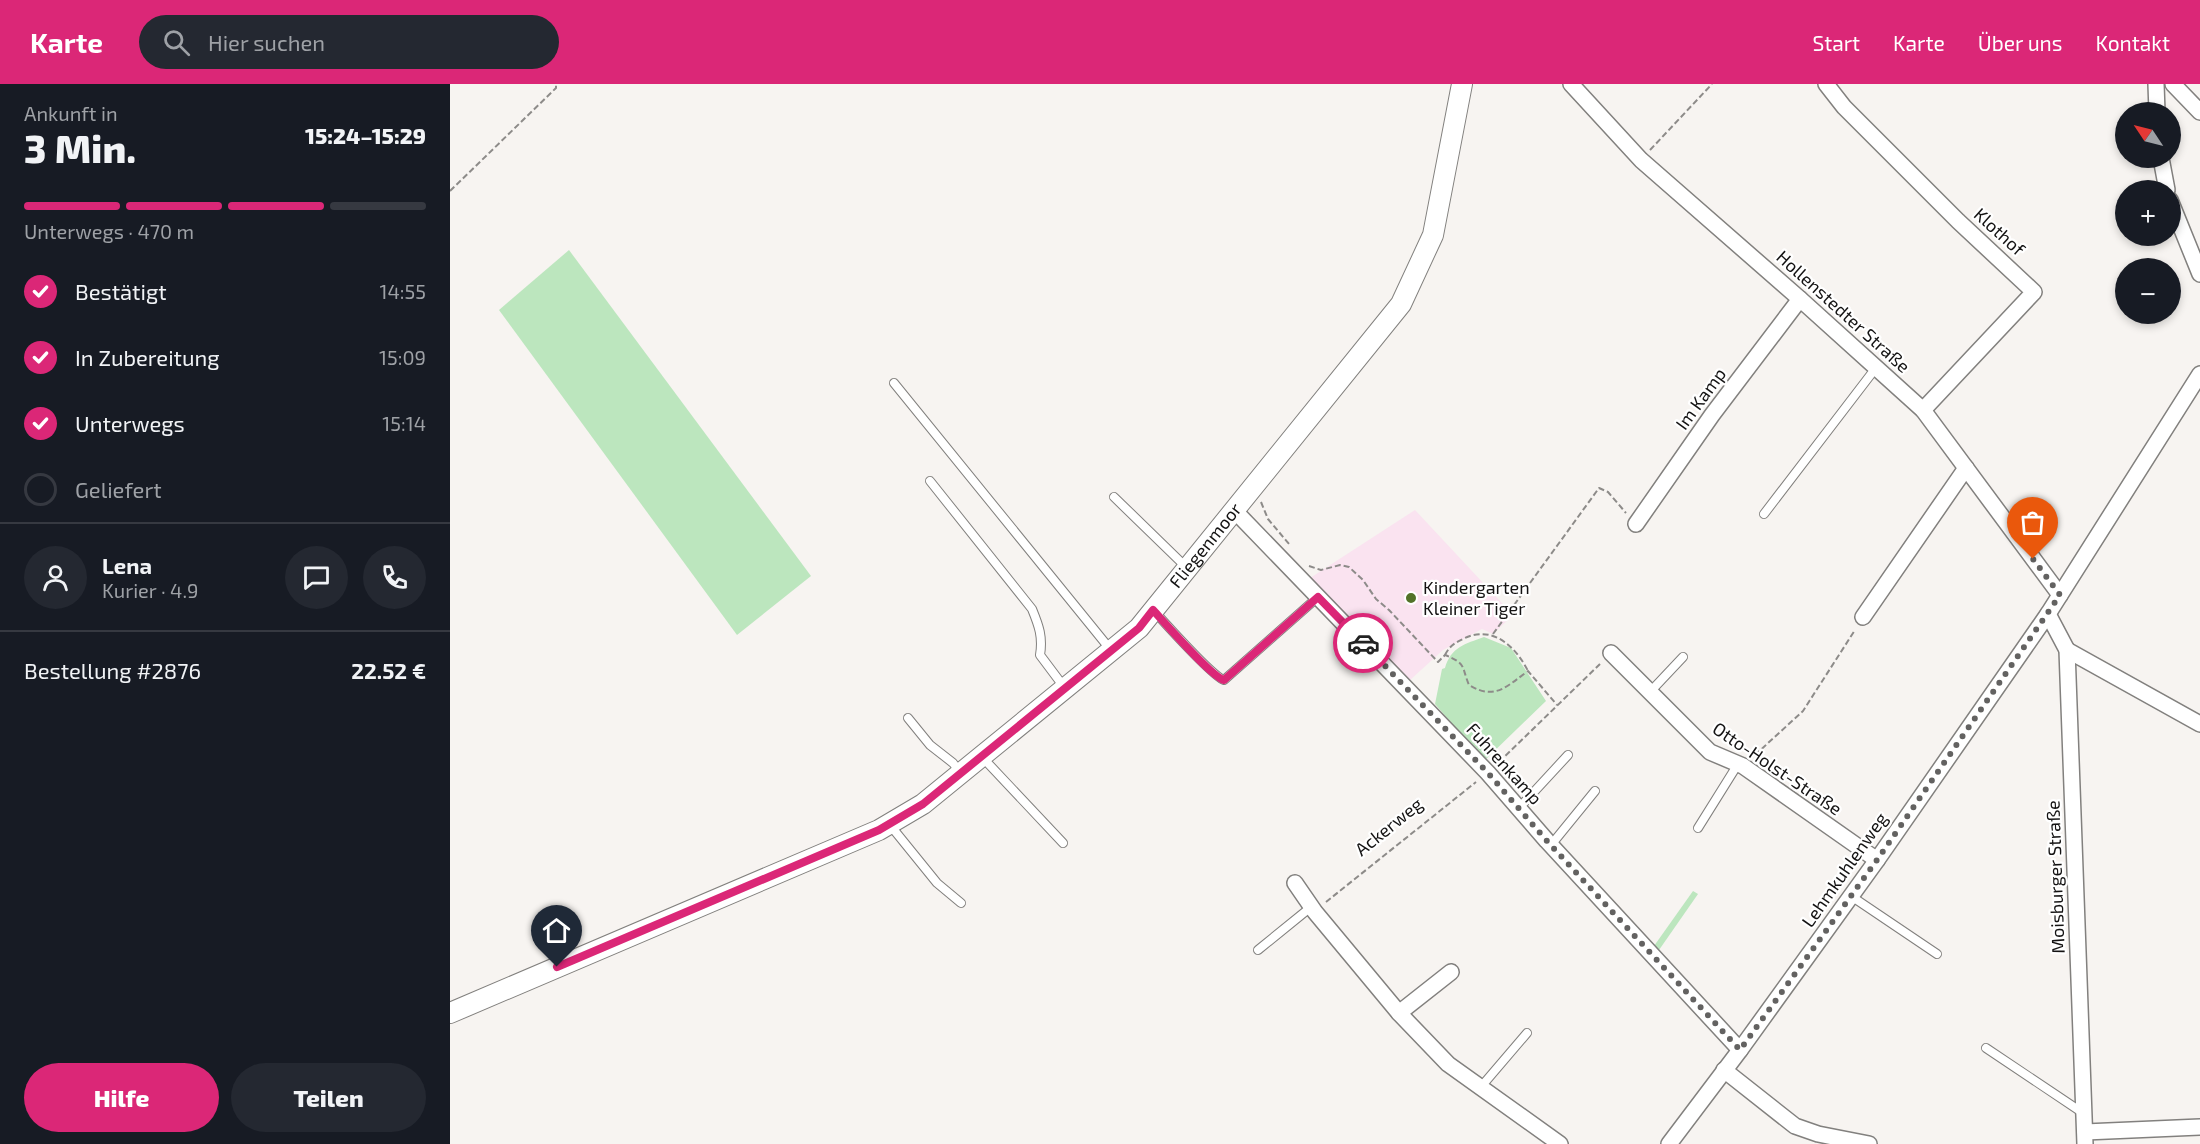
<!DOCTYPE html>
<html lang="de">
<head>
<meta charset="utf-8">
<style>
	body { margin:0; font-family:"Exo 2",sans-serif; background:#242831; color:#f1f3f6; height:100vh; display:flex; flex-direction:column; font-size:22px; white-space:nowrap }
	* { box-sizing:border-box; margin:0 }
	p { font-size:20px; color:#9ea1a6 }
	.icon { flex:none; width:33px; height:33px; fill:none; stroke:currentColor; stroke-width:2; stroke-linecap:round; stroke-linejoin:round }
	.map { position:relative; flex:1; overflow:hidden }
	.side { display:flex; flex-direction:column; background:#171b24; width:450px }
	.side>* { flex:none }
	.needle { width:39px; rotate:305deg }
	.fabs { position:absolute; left:1665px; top:18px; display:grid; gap:12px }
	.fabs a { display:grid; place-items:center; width:66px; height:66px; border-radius:50%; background:#171b24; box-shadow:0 3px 9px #0003; font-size:30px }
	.pin { position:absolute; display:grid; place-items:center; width:51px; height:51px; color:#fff; margin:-62px -26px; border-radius:50% 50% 50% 0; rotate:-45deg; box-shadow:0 0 6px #0007 }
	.pin .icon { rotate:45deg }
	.courier { position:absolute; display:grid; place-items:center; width:60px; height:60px; margin:-30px; border:4px solid #db2777; border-radius:50%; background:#fff; color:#222; box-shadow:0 2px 8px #0007 }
	.summary em { font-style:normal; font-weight:800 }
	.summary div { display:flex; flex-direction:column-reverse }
	.summary { display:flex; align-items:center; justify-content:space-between; height:102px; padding:0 24px }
	h1 { font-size:39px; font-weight:800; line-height:45px }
	.bar { display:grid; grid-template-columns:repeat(4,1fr); gap:9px 6px; align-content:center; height:72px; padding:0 24px }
	.bar i { height:8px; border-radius:4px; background:#363941 }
	.bar .selected { background:#db2777 }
	.bar p { grid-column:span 4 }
	.line { display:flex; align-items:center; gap:15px; padding:0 24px; border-top:2px solid #363941 }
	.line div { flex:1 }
	.round { display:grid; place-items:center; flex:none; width:63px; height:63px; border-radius:32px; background:#242831 }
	ol { padding:0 24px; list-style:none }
	li { display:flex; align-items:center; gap:18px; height:66px }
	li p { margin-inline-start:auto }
	li .icon { padding:6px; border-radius:50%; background:#db2777; color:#fff; stroke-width:4 }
	li:last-child { color:#9ea1a6 }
	li i { width:33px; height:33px; border:3px solid #363941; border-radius:50% }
	.action { display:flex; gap:12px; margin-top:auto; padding:12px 24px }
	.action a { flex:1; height:69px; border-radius:36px; background:#db2777; color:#fff; font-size:24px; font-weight:800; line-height:69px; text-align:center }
	.action a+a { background:#242831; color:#f1f3f6 }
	header { display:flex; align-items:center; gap:36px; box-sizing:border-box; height:84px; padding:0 30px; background:#db2777; color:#fff }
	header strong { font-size:28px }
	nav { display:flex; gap:33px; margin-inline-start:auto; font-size:21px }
	.search { width:420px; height:54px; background:#242831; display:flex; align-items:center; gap:15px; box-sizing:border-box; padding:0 21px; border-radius:33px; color:#9ea1a6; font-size:22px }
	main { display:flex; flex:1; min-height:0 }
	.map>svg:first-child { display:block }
	.industrial { fill:#fae3f0 }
	.green { fill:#bce6be }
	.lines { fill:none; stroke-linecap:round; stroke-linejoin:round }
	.service-casing { stroke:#82807e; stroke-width:10 }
	.minor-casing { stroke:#82807e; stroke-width:18 }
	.tertiary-casing { stroke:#82807e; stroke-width:22 }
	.path { stroke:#8d8b89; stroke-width:2; stroke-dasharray:6 3; stroke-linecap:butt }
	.service { stroke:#fff; stroke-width:8 }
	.minor { stroke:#fff; stroke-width:15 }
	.tertiary { stroke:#fff; stroke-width:20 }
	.done { stroke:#636261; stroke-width:6; stroke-dasharray:0 10.8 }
	.route { stroke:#db2777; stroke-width:8 }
	.poi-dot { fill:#527228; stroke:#fff; stroke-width:2 }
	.labels { text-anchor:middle; stroke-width:4.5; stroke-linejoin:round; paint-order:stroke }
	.street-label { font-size:18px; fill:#141313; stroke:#fff }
	.poi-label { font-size:18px; fill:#141313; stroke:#fff; text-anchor:start }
</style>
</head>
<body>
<header>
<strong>Karte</strong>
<div class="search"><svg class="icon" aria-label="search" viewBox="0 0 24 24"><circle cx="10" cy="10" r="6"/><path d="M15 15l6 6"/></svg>Hier suchen</div>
<nav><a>Start</a><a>Karte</a><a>Über uns</a><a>Kontakt</a></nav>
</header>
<main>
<section class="side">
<div class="summary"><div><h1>3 Min.</h1><p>Ankunft in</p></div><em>15:24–15:29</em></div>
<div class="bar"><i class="selected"></i><i class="selected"></i><i class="selected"></i><i></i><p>Unterwegs · 470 m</p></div>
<ol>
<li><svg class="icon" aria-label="check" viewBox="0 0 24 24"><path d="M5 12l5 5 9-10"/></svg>Bestätigt<p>14:55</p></li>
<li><svg class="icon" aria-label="check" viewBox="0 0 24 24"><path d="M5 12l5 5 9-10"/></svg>In Zubereitung<p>15:09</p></li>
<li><svg class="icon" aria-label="check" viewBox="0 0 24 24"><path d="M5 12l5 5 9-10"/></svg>Unterwegs<p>15:14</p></li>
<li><i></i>Geliefert</li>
</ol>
<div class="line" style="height:108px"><a class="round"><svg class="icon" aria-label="person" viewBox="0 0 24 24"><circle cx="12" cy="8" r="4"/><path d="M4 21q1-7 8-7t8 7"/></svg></a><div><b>Lena</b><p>Kurier · 4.9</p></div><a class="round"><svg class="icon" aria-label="chat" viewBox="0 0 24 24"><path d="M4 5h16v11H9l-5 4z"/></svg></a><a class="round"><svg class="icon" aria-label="phone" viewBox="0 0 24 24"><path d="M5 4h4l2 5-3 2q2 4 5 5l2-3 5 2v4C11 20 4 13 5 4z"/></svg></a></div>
<div class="line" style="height:78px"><div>Bestellung #2876</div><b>22.52 €</b></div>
<div class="action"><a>Hilfe</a><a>Teilen</a></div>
</section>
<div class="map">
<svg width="1750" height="1060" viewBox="0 0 1750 1060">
	<rect width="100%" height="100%" fill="#f7f4f1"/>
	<polygon class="industrial" points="965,426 1063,531 1043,550 1032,545 993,566 960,596 857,496"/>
	<g class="green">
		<polygon points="119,166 361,492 287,551 49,226"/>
		<path d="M1034,553L1061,564L1096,617L1034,677L985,620L992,585L995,584C1001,563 1015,560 1034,553Z"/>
		<polygon points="1243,807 1248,810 1209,866 1204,862"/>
	</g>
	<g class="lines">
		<defs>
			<g id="service">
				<polyline points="444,299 660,565"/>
				<path d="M480,397L582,525C589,542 593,553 590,571L614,603"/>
				<polyline points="664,413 736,483"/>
				<polyline points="1314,430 1425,285"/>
				<path d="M704,527C716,540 762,592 774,596L868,513"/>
				<polyline points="1200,608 1233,573"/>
				<polyline points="458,634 480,661 503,679 511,689"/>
				<polyline points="533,674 613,759"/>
				<polyline points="1069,724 1118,671"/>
				<polyline points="440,741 487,799 511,819"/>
				<polyline points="1248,744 1288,680"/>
				<polyline points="1101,761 1145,707"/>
				<polyline points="1401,812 1487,870"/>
				<polyline points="808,866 861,823"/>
				<polyline points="1536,964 1633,1029"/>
				<polyline points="1030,1004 1077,949"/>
			</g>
			<g id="minor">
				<polyline points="1121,0 1191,76 1350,215 1473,326 1610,511"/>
				<polyline points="1376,0 1394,23 1508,137 1584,208 1473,326"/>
				<polyline points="1706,0 1707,28"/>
				<polyline points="1723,0 1750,28"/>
				<polyline points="1711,74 1717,106"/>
				<polyline points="1720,116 1750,190"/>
				<polyline points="784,426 1038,689 1097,757 1290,966"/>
				<polyline points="1186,440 1262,331 1350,215"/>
				<polyline points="1598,530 1617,566 1635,1060"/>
				<polyline points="1413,533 1516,384"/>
				<polyline points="1617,566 1750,640"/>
				<polyline points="1161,569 1260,668 1293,682 1427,776"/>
				<polyline points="845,799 865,828 949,929 998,980 1110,1060"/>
				<polyline points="949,929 1001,888"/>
				<polyline points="1274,986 1345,1042 1368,1050 1419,1060"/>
				<polyline points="1635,1048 1750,1043"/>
				<polyline points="1219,1060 1290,966 1427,776 1598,530 1750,290"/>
			</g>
			<g id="tertiary">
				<path id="s1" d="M0,929L429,746L473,720L689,544L951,220L983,151L1012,0"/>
			</g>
		</defs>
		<use href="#service" class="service-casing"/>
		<use href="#minor" class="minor-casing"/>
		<use href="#tertiary" class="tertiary-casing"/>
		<g class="path">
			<polyline points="1200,66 1262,0"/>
			<polyline points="0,107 106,4 106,0"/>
			<polyline points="811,418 818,435 839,460"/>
			<path d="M859,482L871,486L890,481L899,483L913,496L926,515L939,526L988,578L995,571C1017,580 1011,582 1019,601C1045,617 1057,602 1078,587L1107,621"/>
			<polyline points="1043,550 1149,404 1158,408 1176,429"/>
			<path d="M995,571C1000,561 1005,559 1015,554C1043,541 1066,563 1078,587"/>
			<polyline points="1305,671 1353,627 1405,546"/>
			<polyline points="1049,678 1150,580"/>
			<polyline points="876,818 1026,698"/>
		</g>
		<use href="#service" class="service"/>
		<use href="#minor" class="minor"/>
		<use href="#tertiary" class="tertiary"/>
	</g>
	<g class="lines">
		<polyline class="done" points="913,559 1038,689 1097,757 1290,966 1427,776 1610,511 1583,475"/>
		<path class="route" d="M107,883L429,746L473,720L689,544L703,526C715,539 762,593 774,596L868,513L913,559"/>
	</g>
	<circle class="poi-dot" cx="961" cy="514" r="6"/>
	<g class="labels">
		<g class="street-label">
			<text transform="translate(1549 148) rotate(42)" y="6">Klothof</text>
			<text transform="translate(1393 228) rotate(42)" y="6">Hollenstedter Straße</text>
			<text transform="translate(1251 315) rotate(-54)" y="6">Im Kamp</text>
			<text dy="6" stroke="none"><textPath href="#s1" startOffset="902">Fliegenmoor</textPath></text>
			<text transform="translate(1054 680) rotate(48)" y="6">Fuhrenkamp</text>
			<text transform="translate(1327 685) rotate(34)" y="6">Otto-Holst-Straße</text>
			<text transform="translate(939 743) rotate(-39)" y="6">Ackerweg</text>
			<text transform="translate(1395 786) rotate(-55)" y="6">Lehmkuhlenweg</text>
			<text transform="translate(1606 793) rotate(-92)" y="6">Moisburger Straße</text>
		</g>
		<g class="poi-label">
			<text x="973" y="510">Kindergarten<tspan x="973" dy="21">Kleiner Tiger</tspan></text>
		</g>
	</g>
</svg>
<div class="fabs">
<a><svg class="needle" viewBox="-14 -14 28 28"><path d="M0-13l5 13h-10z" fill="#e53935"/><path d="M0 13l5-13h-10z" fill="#9ea1a6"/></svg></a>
<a>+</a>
<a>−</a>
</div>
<div class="pin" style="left:1583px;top:475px;background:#ea580c"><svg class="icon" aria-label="bag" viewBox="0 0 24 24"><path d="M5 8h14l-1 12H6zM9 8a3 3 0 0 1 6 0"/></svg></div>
<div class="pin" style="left:107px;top:883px;background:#1f2937"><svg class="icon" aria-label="home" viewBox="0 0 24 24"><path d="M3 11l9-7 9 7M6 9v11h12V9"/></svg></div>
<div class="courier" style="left:913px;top:559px"><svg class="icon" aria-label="car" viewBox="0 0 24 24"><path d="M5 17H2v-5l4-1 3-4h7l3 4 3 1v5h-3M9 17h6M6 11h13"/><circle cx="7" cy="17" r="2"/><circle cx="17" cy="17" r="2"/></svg></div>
</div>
</main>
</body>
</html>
